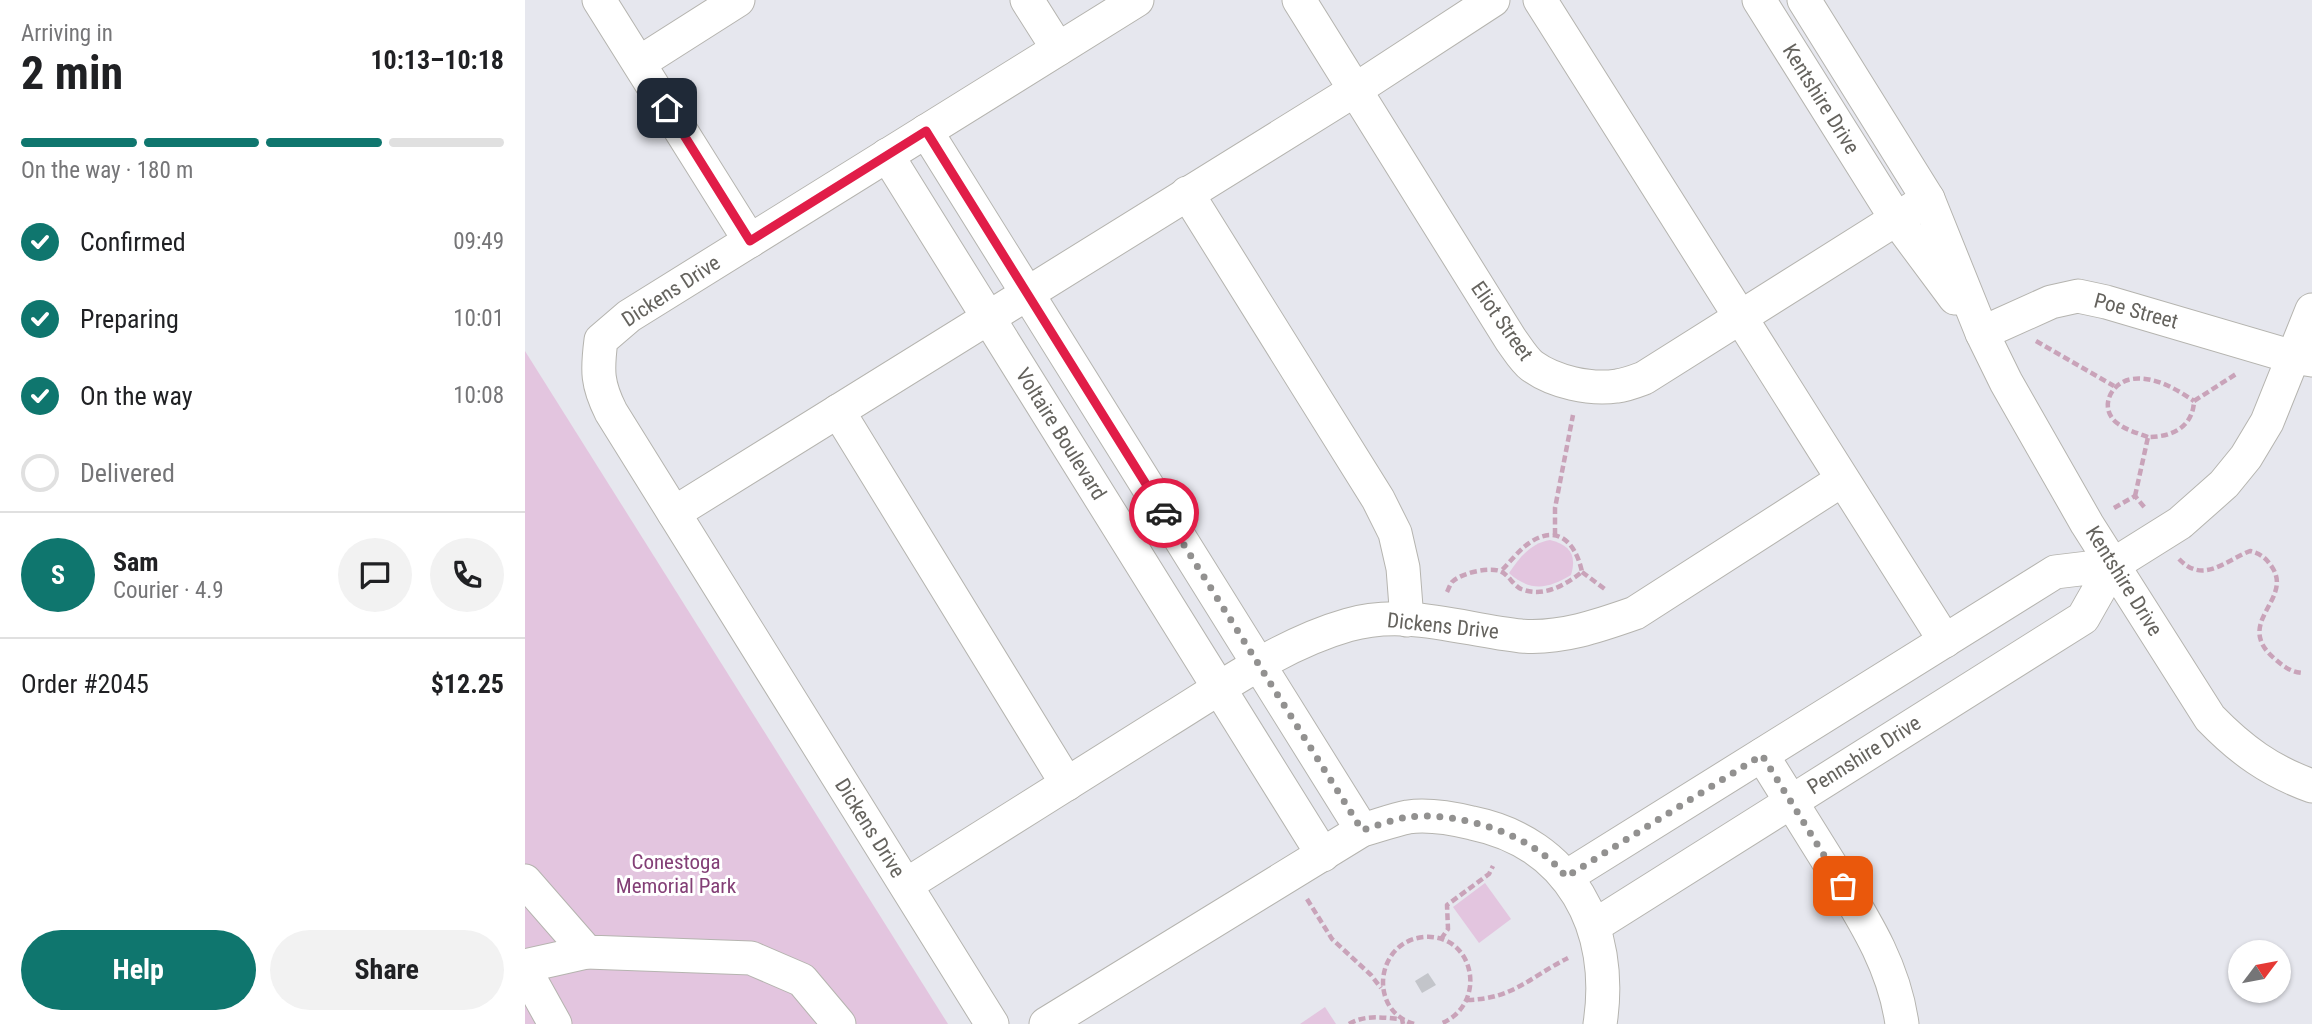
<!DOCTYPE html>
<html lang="en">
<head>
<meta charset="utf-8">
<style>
	body { margin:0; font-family:"Roboto Condensed",sans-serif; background:#f2f2f2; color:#202124; height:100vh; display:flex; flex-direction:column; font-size:26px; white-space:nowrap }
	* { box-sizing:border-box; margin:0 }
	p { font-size:23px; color:#757577 }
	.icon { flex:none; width:38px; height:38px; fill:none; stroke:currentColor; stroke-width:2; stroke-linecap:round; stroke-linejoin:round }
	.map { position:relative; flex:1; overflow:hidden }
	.panel { display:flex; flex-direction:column; background:#fff; width:525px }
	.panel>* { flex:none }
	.needle { width:46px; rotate:58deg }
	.tools { position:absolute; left:1703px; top:940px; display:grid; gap:14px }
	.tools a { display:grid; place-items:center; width:63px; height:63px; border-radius:50%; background:#fff; box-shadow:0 2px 5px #0004; font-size:35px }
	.pin { position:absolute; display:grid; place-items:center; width:60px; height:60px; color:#fff; margin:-30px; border-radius:14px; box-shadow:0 4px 10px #0006 }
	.courier { position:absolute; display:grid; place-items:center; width:70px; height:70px; margin:-35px; border:5px solid #e11d48; border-radius:50%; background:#fff; color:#222; box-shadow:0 2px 9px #0007 }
	.headline em { font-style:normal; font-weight:700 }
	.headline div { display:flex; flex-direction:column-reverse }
	.headline { display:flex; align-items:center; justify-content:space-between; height:119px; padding:0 21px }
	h1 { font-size:46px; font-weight:700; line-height:52px }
	.bar { display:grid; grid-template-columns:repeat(4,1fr); gap:10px 7px; align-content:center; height:84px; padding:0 21px }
	.bar i { height:9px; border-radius:5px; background:#e0e0e0 }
	.bar .on { background:#0f766e }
	.bar p { grid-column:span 4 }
	.line { display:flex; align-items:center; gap:18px; padding:0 21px; border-top:2px solid #e0e0e0 }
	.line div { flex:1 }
	.round { display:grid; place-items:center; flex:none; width:74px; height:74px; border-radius:37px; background:#f2f2f2 }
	ol { padding:0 21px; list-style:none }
	li { display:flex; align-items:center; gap:21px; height:77px }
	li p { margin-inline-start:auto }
	li .icon { padding:7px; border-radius:50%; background:#0f766e; color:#fff; stroke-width:4 }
	li:last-child { color:#757577 }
	li i { width:38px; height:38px; border:4px solid #e0e0e0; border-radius:50% }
	.primary-button { display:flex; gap:14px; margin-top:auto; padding:14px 21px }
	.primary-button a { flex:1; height:80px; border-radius:42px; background:#0f766e; color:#fff; font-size:28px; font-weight:700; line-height:80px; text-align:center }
	.primary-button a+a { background:#f2f2f2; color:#202124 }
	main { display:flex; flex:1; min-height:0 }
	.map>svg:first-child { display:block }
	.green { fill:#e3c5df }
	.building { fill:#c3c5ca }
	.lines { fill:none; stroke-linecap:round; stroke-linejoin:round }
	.minor-casing { stroke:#b5b4af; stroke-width:35 }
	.path { stroke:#c9a3b9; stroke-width:4.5; stroke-dasharray:7 3.5; stroke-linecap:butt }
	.minor { stroke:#fff; stroke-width:33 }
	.done { stroke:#929190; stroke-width:7; stroke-dasharray:0 12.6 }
	.route { stroke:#e11d48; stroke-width:9 }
	.labels { text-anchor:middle; stroke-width:6; stroke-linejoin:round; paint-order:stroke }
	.street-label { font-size:21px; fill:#65635e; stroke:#fff }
	.park-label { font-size:21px; fill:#833f76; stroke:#fff }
</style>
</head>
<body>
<main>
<section class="panel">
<div class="headline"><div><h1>2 min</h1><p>Arriving in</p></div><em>10:13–10:18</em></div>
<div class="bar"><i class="on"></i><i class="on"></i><i class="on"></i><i></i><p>On the way · 180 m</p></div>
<ol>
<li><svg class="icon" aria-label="check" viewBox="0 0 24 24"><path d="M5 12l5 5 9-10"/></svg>Confirmed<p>09:49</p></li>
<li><svg class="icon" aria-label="check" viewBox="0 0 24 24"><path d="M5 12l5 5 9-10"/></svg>Preparing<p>10:01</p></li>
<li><svg class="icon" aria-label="check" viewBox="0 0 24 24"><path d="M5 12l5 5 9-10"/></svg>On the way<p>10:08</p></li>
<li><i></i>Delivered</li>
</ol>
<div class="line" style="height:126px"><b class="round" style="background:#0f766e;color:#fff">S</b><div><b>Sam</b><p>Courier · 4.9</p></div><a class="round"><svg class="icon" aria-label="chat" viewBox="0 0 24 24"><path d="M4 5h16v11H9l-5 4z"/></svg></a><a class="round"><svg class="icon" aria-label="phone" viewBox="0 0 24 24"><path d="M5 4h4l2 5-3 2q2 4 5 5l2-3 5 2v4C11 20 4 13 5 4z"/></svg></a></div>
<div class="line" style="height:91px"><div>Order #2045</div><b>$12.25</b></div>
<div class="primary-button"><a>Help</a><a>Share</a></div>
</section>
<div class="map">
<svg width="1787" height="1024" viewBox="0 0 1787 1024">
	<rect width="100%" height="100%" fill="#e6e7ee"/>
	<g class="green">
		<polygon points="0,351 423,1024 0,1024"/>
		<path d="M1025,540C1045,545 1052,555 1046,575C1023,589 1005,592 984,573C995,557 1006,543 1025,540Z"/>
		<polygon points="960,883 986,919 954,943 928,907"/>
		<polygon points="800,1007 811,1024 775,1024"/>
	</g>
	<polygon class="building" points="903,973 911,985 897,993 890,981"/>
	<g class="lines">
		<defs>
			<g id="minor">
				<polyline points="74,0 225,241"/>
				<polyline points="502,0 533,49"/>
				<path d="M774,0L986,340C992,348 999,360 1007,366C1029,382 1065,390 1092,386C1101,385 1111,381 1119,378L1403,199"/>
				<polyline points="1015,0 1420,641"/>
				<polyline points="1234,0 1372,220 1430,298"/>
				<path d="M1279,0L1403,199L1457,333L1481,382L1562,524L1685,718C1716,750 1745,771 1787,786"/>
				<polyline points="114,63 213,0"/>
				<polyline points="401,131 837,830"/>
				<polyline points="362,155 798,855"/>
				<polyline points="662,193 853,499 870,533 878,568 882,620"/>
				<polyline points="1457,333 1526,302 1553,296 1581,302 1768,357 1787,360"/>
				<polyline points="313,411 542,784"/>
				<polyline points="149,513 830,90 968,0"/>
				<polyline points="1588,565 1655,523 1699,484 1721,457 1742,422 1787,310"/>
				<path d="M1237,755C1261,793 1284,831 1308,869C1338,918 1369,965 1377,1024"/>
				<polyline points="1041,877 1530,572 1588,565 1558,618 1069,926"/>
				<polyline points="0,881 62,952 226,958 277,980 314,1024"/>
				<path d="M381,885C466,831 552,778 637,724C696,688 756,644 823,625C880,608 939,630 996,636C1036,639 1073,626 1110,613L1317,480"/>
				<polyline points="0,966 62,952"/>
				<polyline points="0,970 30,1024"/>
				<path d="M467,1024L86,412C72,384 72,371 76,340L104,316L612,0"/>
				<path d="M521,1024L837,830C852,826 868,820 883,817C904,814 926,818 947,823C1045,843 1090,928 1075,1024"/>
			</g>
		</defs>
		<use href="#minor" class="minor-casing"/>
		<g class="path">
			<polyline points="1511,341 1589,386"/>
			<path d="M1623,437C1612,433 1601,430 1592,423C1573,408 1586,382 1607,379C1630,376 1651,389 1669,401"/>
			<path d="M1610,496L1623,437C1647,437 1668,427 1669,401L1711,374"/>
			<polyline points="1589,508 1610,496 1620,508"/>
			<polyline points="1030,535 1030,508 1048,415"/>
			<path d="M1654,559C1678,584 1698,562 1725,551C1736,554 1741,558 1747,567C1769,600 1707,623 1750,659C1759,667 1766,672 1778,673"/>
			<polyline points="1057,572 1081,590"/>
			<path d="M922,592C923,590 926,583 927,582C936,573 963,567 975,571C983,574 988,585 996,589C1019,598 1040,585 1057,572C1050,539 1029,522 999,547C991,554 984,563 976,571"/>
			<polyline points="782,899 807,939 846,975 856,988"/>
			<polyline points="916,939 923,929 922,905 964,874 968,866"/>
			<path d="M942,1000C988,999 1005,977 1043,958"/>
			<path d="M824,1024C841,1014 858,1018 877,1019L878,1024"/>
			<path d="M889,1024C842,1010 851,941 899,937C950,933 964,1005 915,1024"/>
		</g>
		<use href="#minor" class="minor"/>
	</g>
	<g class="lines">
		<path class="done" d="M639,513L837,830C852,826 868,819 884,817C935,811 1010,835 1041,877L1237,755L1318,886"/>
		<polyline class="route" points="142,108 225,241 401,131 639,513"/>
	</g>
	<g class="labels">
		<g class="street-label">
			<text transform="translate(1296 99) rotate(58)" y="7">Kentshire Drive</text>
			<text transform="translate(146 291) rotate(-33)" y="7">Dickens Drive</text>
			<text transform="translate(1611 311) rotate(15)" y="7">Poe Street</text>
			<text transform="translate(977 321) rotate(55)" y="7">Eliot Street</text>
			<text transform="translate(536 434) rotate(58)" y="7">Voltaire Boulevard</text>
			<text transform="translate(1599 581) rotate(58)" y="7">Kentshire Drive</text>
			<text transform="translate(918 626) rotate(6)" y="7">Dickens Drive</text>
			<text transform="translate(1339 755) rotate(-32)" y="7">Pennshire Drive</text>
			<text transform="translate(345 828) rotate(58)" y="7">Dickens Drive</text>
		</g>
		<g class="park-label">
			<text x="151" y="869">Conestoga<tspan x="151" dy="24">Memorial Park</tspan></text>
		</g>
	</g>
</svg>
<div class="tools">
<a><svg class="needle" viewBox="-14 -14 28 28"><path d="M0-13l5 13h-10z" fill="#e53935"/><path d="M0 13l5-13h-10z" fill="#757577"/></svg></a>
</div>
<div class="pin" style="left:1318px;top:886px;background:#ea580c"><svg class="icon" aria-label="bag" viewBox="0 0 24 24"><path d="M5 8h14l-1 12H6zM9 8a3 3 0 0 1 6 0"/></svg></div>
<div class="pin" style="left:142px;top:108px;background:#1f2937"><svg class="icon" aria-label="home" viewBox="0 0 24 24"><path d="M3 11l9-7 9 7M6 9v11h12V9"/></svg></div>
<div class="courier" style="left:639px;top:513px"><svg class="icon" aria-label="car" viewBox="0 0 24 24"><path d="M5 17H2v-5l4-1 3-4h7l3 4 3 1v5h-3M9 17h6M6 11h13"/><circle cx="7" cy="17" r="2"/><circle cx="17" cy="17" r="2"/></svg></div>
</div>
</main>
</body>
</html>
